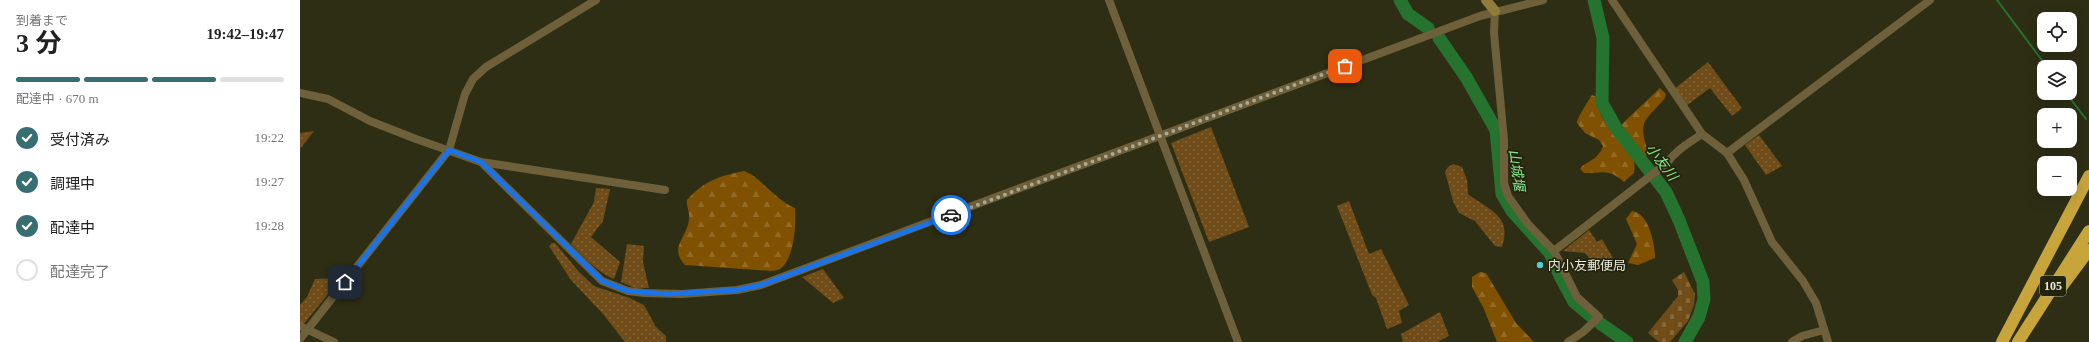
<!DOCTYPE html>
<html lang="ja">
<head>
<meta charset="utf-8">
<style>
	body { margin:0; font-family:"Times New Roman","Noto Sans JP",serif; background:#f6f6f6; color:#222; height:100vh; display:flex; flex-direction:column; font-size:15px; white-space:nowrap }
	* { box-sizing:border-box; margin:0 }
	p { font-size:13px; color:#767676 }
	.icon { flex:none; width:22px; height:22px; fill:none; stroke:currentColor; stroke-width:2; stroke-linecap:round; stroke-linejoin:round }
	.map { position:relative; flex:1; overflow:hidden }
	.drawer { display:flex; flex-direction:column; background:#fff; width:300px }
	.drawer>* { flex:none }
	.tools { position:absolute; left:1737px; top:12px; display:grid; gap:8px }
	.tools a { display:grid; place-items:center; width:40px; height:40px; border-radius:8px; background:#fff; box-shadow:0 4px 16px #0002; font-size:20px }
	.pin { position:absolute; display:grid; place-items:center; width:34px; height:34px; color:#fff; margin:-17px; border-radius:8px; box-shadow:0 2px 6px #0006 }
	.courier { position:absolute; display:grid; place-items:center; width:40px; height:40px; margin:-20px; border:3px solid #1a73e8; border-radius:50%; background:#fff; color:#222; box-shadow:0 1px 5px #0007 }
	.headline em { font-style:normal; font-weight:700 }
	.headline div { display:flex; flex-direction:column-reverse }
	.headline { display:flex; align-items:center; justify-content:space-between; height:68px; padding:0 16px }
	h1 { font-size:26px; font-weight:700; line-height:30px }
	.bar { display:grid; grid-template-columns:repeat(4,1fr); gap:6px 4px; align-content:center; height:48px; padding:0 16px }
	.bar i { height:5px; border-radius:3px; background:#e0e0e0 }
	.bar .on { background:#376e72 }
	.bar p { grid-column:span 4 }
	ol { padding:0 16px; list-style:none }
	li { display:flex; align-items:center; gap:12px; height:44px }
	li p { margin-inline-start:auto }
	li .icon { padding:4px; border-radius:50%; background:#376e72; color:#fff; stroke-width:4 }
	li:last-child { color:#767676 }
	li i { width:22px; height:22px; border:2px solid #e0e0e0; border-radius:50% }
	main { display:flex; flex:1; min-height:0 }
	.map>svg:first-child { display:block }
	.grass { fill:url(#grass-dots) }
	.forest { fill:url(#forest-firs) }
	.cemetery { fill:url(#cemetery-stones) }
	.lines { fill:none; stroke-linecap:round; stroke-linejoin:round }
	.stream { stroke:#25732f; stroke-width:2 }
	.river { stroke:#25732f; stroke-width:13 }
	.street { stroke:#6d603a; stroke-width:8 }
	.secondary { stroke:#927c3c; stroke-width:10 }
	.highway { stroke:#c8a53b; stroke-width:12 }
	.done { stroke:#a8a896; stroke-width:4; stroke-dasharray:0 7.2 }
	.route { stroke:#1a73e8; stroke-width:5 }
	.poi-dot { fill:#51ccd3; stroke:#24240c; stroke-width:1.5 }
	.labels { text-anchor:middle; stroke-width:3.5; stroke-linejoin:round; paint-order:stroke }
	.shield { fill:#24240c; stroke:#aeae9d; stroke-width:1 }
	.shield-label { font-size:12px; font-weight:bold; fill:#e9e9db }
	.poi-label { font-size:13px; fill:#e9e9db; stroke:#24240c; text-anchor:start }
	.water-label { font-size:14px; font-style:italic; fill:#84e88a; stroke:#24240c }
</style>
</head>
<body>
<main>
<section class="drawer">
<div class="headline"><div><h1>3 分</h1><p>到着まで</p></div><em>19:42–19:47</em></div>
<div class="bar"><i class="on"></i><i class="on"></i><i class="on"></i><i></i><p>配達中 · 670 m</p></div>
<ol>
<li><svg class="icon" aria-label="check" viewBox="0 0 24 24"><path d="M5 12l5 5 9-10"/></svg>受付済み<p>19:22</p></li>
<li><svg class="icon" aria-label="check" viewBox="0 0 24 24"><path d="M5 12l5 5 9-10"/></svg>調理中<p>19:27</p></li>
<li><svg class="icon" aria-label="check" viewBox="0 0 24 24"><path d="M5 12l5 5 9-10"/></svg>配達中<p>19:28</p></li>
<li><i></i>配達完了</li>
</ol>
</section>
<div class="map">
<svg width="1789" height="342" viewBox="0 0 1789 342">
	<defs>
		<pattern id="grass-dots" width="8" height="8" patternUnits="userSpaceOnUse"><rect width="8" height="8" fill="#704c18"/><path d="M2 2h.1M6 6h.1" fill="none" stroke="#846639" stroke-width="1.8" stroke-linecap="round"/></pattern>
		<pattern id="forest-firs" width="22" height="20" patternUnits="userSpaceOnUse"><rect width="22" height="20" fill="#805100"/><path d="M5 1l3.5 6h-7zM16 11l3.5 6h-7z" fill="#926a25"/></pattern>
		<pattern id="cemetery-stones" width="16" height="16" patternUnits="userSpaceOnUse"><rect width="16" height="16" fill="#704c18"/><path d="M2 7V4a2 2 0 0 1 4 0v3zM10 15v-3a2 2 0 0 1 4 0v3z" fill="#846639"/></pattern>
	</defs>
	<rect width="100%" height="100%" fill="#2e2e15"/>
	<g class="grass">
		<polygon points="1408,62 1442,108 1432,116 1410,88 1386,106 1373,90"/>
		<polygon points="911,127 949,227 909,242 871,143"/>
		<polygon points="14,131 0,149 0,133"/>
		<polygon points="1459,135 1482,166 1466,175 1445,145"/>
		<path d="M1153,164L1162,167L1167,180L1168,194C1188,210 1213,215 1202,247L1195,246L1175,221L1159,213L1153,201L1145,172L1148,167Z"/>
		<path d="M296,188L310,189L303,221L291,237L320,262L314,279C297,272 284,257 271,244L294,202Z"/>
		<polygon points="1049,201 1069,254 1081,249 1109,305 1099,311 1102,323 1087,329 1076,298 1072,295 1037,206"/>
		<polygon points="1289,230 1297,242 1302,239 1314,260 1299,269 1285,253 1263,251"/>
		<polygon points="252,243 255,243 279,272 294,286 327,297 344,305 356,327 366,336 366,342 325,342 303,314 271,280 249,246"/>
		<polygon points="327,244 344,246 343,262 349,288 335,288 321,282"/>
		<polygon points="523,269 544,298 533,303 502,277"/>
		<polygon points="41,278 3,325 0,322 0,305 7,297 15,279"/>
		<polygon points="1140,312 1149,336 1137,342 1103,342 1101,334"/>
	</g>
	<g class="forest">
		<path d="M1360,88L1366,94L1365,98C1346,121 1337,119 1348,151L1346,157C1337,149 1321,137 1322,124Z"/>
		<path d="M1292,95L1299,98C1292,127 1341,142 1334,173L1324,182C1309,168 1303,173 1284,173L1280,169L1282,166L1295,158L1301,151L1303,146L1299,140L1285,133L1277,123C1276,120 1290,98 1292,95Z"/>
		<path d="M444,171C460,176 475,200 495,208C496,224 495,258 480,269C478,270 473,271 471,271L385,265C368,247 388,237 389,219C390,212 386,206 387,200C404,181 419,176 444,171Z"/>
		<path d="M1332,211C1349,213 1355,244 1355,258L1338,265L1328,263L1337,244L1326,219Z"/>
		<polygon points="1180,272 1186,273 1216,323 1234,342 1197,342 1184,309 1172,287 1172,277"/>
	</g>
	<polygon class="cemetery" points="1384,272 1395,294 1394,305 1388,321 1370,342 1359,342 1348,333 1378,296 1378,290 1372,280"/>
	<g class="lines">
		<g class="stream">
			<polyline points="1697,0 1747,67"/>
			<polyline points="1766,93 1786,119"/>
		</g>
		<g class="river">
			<polyline points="1100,0 1108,14 1128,28"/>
			<polyline points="1294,0 1303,38 1302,103 1316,128 1366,192 1379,220 1403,282 1404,299 1399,317 1385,342"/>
			<polyline points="1139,38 1166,77 1196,130 1202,194 1212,211 1250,253 1260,276 1274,302 1291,316"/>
			<polyline points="1301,324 1327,342"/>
		</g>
		<g class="street">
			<polyline points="809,0 938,342"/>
			<polyline points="1312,0 1402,134 1427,153 1444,180 1472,242 1503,281 1516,303 1528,342"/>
			<polyline points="1195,11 1194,33 1204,140 1204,183 1208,196 1228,224 1254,251 1277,297 1299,317 1283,332 1268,342"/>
			<polyline points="0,93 28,99 70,121 116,139 181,162 365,190"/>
			<polyline points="1427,153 1630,0"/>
			<path d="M181,162L302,281L328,291L344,293L382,294L437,290L461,285C701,197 940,104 1180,16L1243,0"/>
			<path d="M1254,251L1367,163C1376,150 1389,143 1402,134"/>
			<polyline points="0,326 34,342"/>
			<polyline points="0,339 149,150 165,94 173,79 186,67 296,0"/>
			<polyline points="1492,342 1502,336 1524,330"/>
		</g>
		<polyline class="secondary" points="1186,0 1195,11"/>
		<g class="highway">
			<polyline points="1760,289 1789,250"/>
			<polyline points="1702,342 1789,176"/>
			<polyline points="1718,342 1789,231"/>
		</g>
	</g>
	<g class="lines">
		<polyline class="done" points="651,215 1045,66"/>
		<polyline class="route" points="45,282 149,150 181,162 302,281 328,291 367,294 437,290 461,285 651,215"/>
	</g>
	<circle class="poi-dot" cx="1240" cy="265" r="4"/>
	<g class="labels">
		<rect class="shield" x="1740" y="276" width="26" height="20" rx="3"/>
		<g class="shield-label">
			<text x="1753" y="290">105</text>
		</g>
		<g class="poi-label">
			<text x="1248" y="270">内小友郵便局</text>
		</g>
		<g class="water-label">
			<text transform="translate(1362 162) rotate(53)" y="5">小友川</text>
			<text transform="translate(1217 170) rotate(82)" y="5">山城堰</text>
		</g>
	</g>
</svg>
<div class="tools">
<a><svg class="icon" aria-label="locate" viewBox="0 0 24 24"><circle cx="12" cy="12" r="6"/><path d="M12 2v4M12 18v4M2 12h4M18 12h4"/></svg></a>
<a><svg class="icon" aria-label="layers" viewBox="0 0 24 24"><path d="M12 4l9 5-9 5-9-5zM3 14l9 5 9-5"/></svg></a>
<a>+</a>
<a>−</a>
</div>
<div class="pin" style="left:1045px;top:66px;background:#ea580c"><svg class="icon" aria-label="bag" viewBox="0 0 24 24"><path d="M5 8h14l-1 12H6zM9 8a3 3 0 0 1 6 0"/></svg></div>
<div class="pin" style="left:45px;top:282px;background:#1f2937"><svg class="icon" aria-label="home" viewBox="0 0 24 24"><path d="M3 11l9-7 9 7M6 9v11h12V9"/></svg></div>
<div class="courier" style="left:651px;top:215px"><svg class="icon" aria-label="car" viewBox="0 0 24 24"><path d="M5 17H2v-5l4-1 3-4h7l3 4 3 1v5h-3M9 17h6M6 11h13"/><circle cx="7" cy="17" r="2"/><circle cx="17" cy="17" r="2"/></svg></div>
</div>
</main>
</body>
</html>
